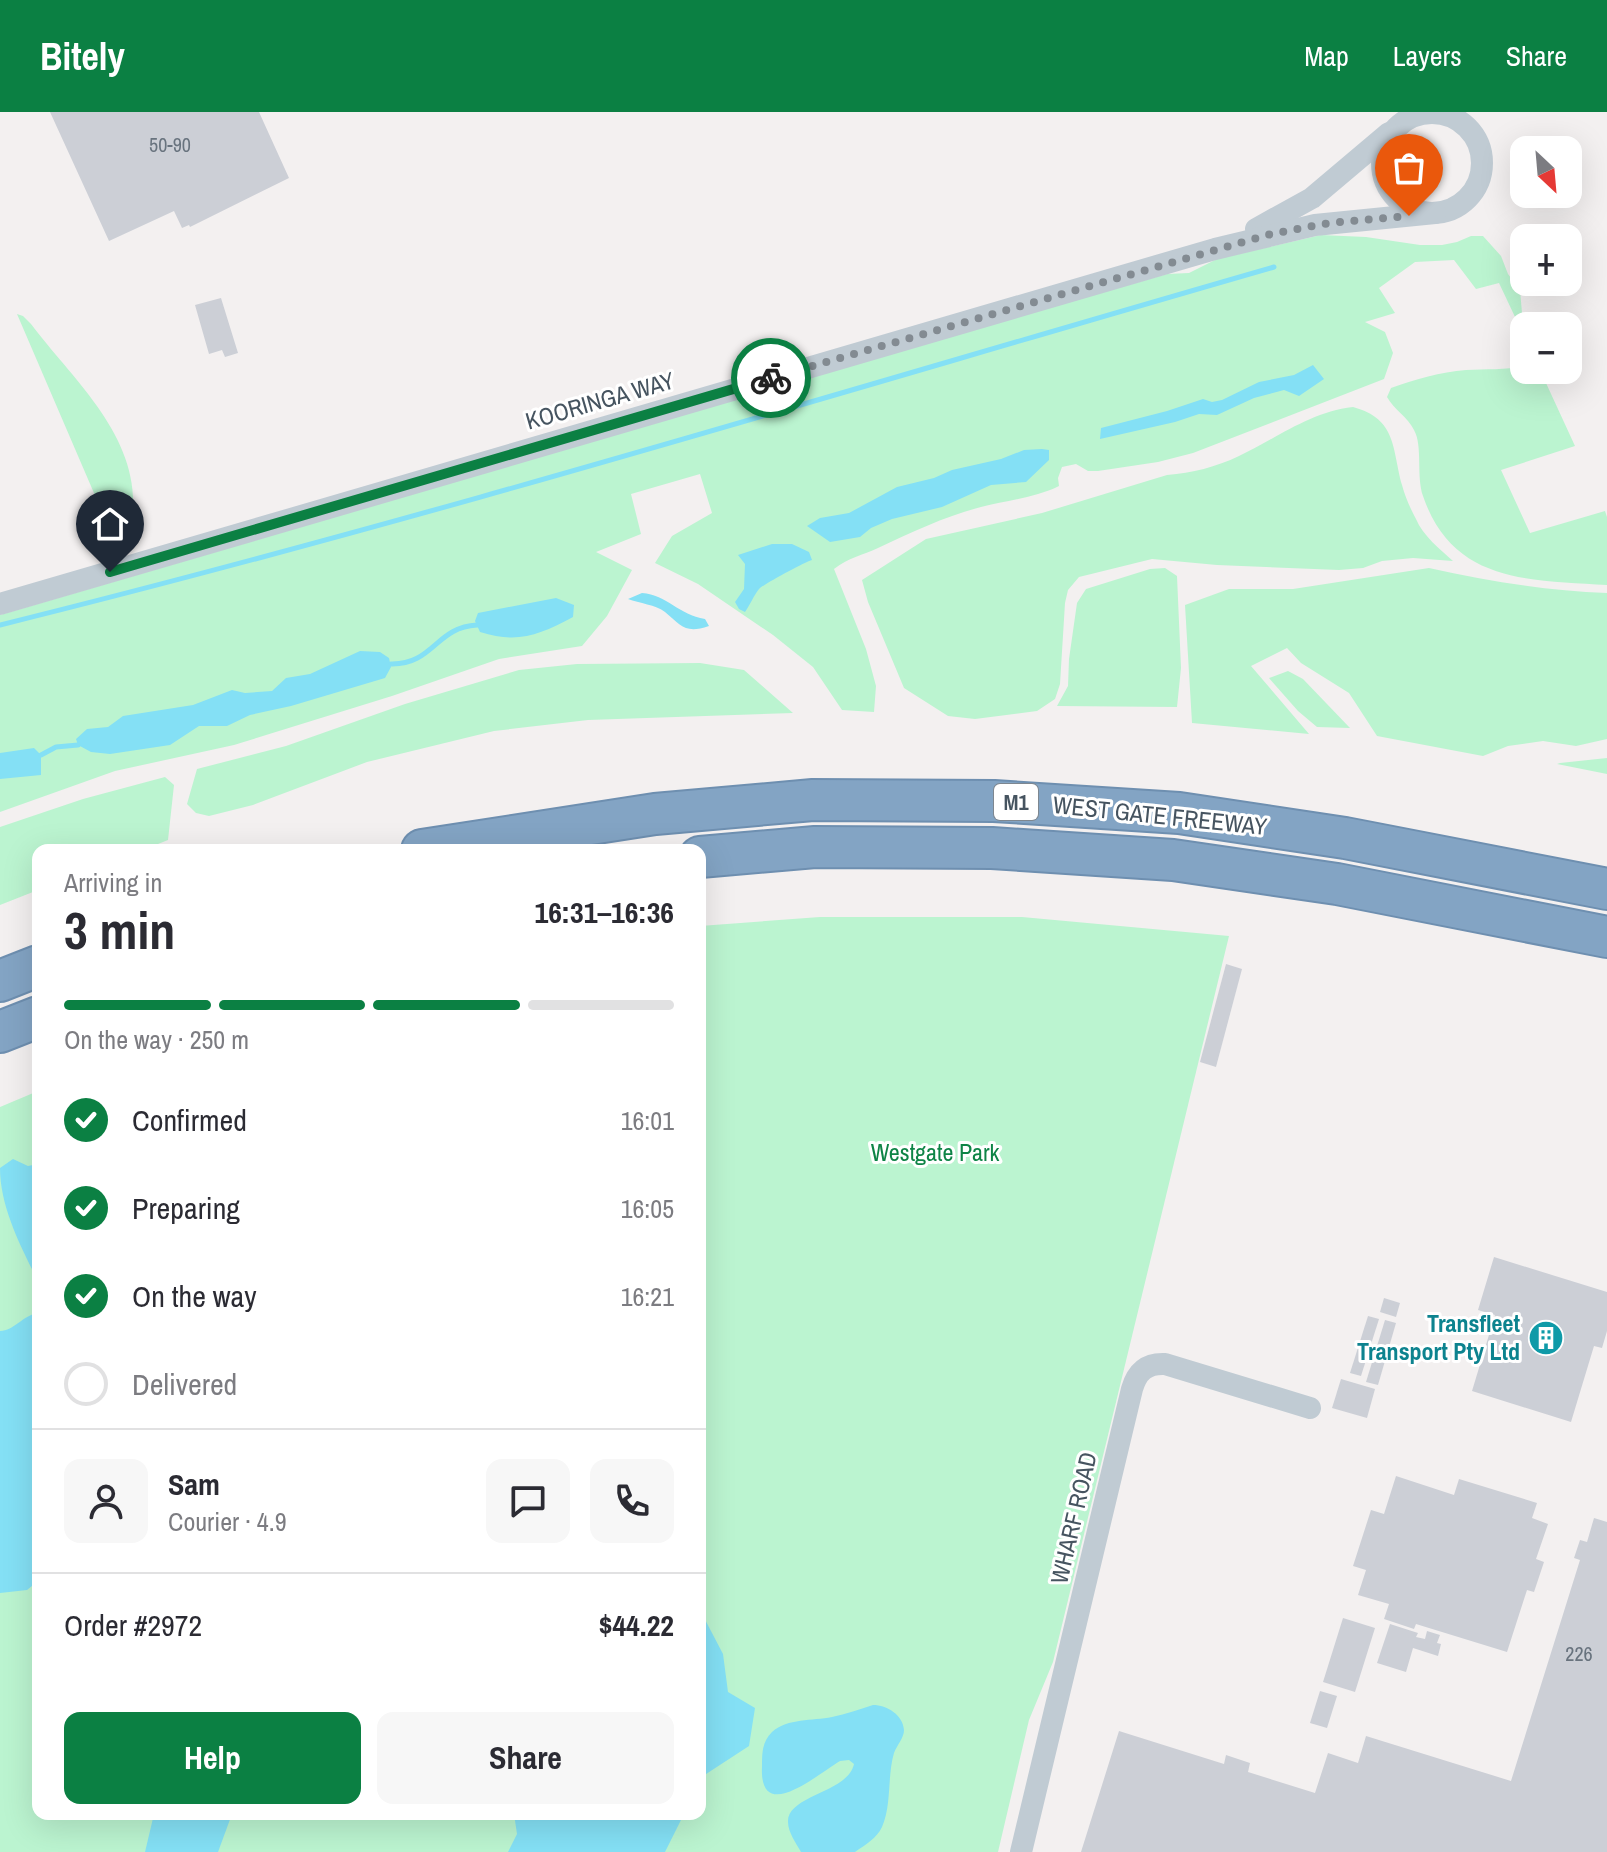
<!DOCTYPE html>
<html lang="en">
<head>
<meta charset="utf-8">
<style>
	body { margin:0; font-family:"Archivo Narrow",sans-serif; background:#f7f7f7; color:#2b2b33; height:100vh; display:flex; flex-direction:column; font-size:30px; white-space:nowrap }
	* { box-sizing:border-box; margin:0 }
	p { font-size:26px; color:#7c7c81 }
	.icon { flex:none; width:44px; height:44px; fill:none; stroke:currentColor; stroke-width:2; stroke-linecap:round; stroke-linejoin:round }
	.map { position:relative; flex:1; overflow:hidden }
	.side { position:absolute; left:32px; top:732px; width:674px; height:976px; display:flex; flex-direction:column; background:#fff; border-radius:16px; box-shadow:0 8px 32px #0002 }
	.side>* { flex:none }
	.needle { width:52px; rotate:154deg }
	.fabs { position:absolute; left:1510px; top:24px; display:grid; gap:16px }
	.fabs a { display:grid; place-items:center; width:72px; height:72px; border-radius:16px; background:#fff; box-shadow:0 8px 32px #0002; font-size:40px }
	.pin { position:absolute; display:grid; place-items:center; width:68px; height:68px; color:#fff; margin:-82px -34px; border-radius:50% 50% 50% 0; rotate:-45deg; box-shadow:0 0 8px #0007 }
	.pin .icon { rotate:45deg }
	.courier { position:absolute; display:grid; place-items:center; width:80px; height:80px; margin:-40px; border:6px solid #0b8043; border-radius:50%; background:#fff; color:#222; box-shadow:0 2px 10px #0007 }
	.head em { font-style:normal; font-weight:800 }
	.head div { display:flex; flex-direction:column-reverse }
	.head { display:flex; align-items:center; justify-content:space-between; height:136px; padding:0 32px }
	h1 { font-size:52px; font-weight:800; line-height:60px }
	.bar { display:grid; grid-template-columns:repeat(4,1fr); gap:12px 8px; align-content:center; height:96px; padding:0 32px }
	.bar i { height:10px; border-radius:6px; background:#e1e1e2 }
	.bar .selected { background:#0b8043 }
	.bar p { grid-column:span 4 }
	.line { display:flex; align-items:center; gap:20px; padding:0 32px; border-top:2px solid #e1e1e2 }
	.line div { flex:1 }
	.round { display:grid; place-items:center; flex:none; width:84px; height:84px; border-radius:16px; background:#f7f7f7 }
	ol { padding:0 32px; list-style:none }
	li { display:flex; align-items:center; gap:24px; height:88px }
	li p { margin-inline-start:auto }
	li .icon { padding:8px; border-radius:50%; background:#0b8043; color:#fff; stroke-width:4 }
	li:last-child { color:#7c7c81 }
	li i { width:44px; height:44px; border:4px solid #e1e1e2; border-radius:50% }
	.button { display:flex; gap:16px; margin-top:auto; padding:16px 32px }
	.button a { flex:1; height:92px; border-radius:16px; background:#0b8043; color:#fff; font-size:32px; font-weight:800; line-height:92px; text-align:center }
	.button a+a { background:#f7f7f7; color:#2b2b33 }
	header { display:flex; align-items:center; gap:48px; box-sizing:border-box; height:112px; padding:0 40px; background:#0b8043; color:#fff }
	header strong { font-size:38px }
	nav { display:flex; gap:44px; margin-inline-start:auto; font-size:28px }
	.map>svg:first-child { display:block }
	.green { fill:#bbf4d0 }
	.water { fill:#84e0f5 }
	.lines { fill:none; stroke-linecap:round; stroke-linejoin:round }
	.stream { stroke:#84e0f5; stroke-width:5 }
	.building { fill:#cccfd6 }
	.motorway-casing { stroke:#6e8fb0; stroke-width:44 }
	.minor { stroke:#c0cbd3; stroke-width:22 }
	.motorway { stroke:#83a4c4; stroke-width:40 }
	.done { stroke:#838b92; stroke-width:8; stroke-dasharray:0 14.4 }
	.route { stroke:#0b8043; stroke-width:10 }
	.labels { text-anchor:middle; stroke-width:6; stroke-linejoin:round; paint-order:stroke }
	.number-label { font-size:20px; fill:#68737e }
	.shield { fill:#fff; stroke:#7e8790; stroke-width:2 }
	.shield-label { font-size:22px; font-weight:bold; fill:#465460 }
	.street-label { font-size:24px; fill:#465460; stroke:#fff }
	.park-label { font-size:24px; fill:#0e8446; stroke:#fff }
	.culture-label { font-size:24px; font-weight:bold; fill:#0d838f; stroke:#fff; text-anchor:end }
</style>
</head>
<body>
<header>
<strong>Bitely</strong>
<nav><a>Map</a><a>Layers</a><a>Share</a></nav>
</header>
<div class="map">
<svg width="1607" height="1740" viewBox="0 0 1607 1740">
	<rect width="100%" height="100%" fill="#f3f0f0"/>
	<g class="green">
		<path d="M1321,123L1366,125L1420,133H1442L1457,130L1471,124H1483L1501,144L1508,162L1520,178L1524,224L1499,171L1476,177L1454,148L1415,150L1379,176L1395,201L1365,210L1385,220L1393,241L1384,267L1193,341L1158,350L1098,359H1088L1076,352L1062,355L1058,366L1059,374C1035,386 1007,388 981,395C946,404 912,420 878,436C863,443 848,446 834,457L866,537L876,574L874,600L842,598L813,555L773,523L698,472L655,451L672,424L712,401L700,362L631,382L641,422L596,440L632,458L607,504L582,534L499,547L392,584L234,633L115,659L0,700V503L1016,205L1167,162L1189,161L1217,147Z"/>
		<path d="M17,202L23,204L31,212C73,268 139,323 133,401L106,409Z"/>
		<path d="M1524,254V258H1540L1575,334L1501,358L1530,421L1605,399L1607,405V473C1531,468 1453,472 1423,384C1416,364 1423,334 1414,318C1408,305 1394,298 1387,285L1391,276C1416,267 1440,260 1466,258C1486,257 1505,258 1524,254Z"/>
		<path d="M1353,295C1397,307 1392,336 1402,373C1405,384 1410,396 1416,407C1423,424 1440,437 1453,449L1413,446L1382,449L1363,456L1339,458L1217,453L1152,447L1079,465L1068,478L1065,491L1060,572L1055,587L1037,599L975,607L948,604L904,576L868,490L862,468L926,427L1042,401L1167,363C1192,361 1216,355 1239,344C1277,326 1310,300 1353,295Z"/>
		<polygon points="1165,456 1177,464 1181,556 1177,595 1057,594 1068,574 1069,547 1077,491 1086,477 1150,457"/>
		<path d="M1429,456C1489,469 1546,479 1607,481V627L1576,634L1543,629L1508,634L1483,644L1377,624L1349,581L1301,551L1287,536L1251,554L1309,622L1192,611L1185,493L1229,477H1293Z"/>
		<polygon points="700,551 744,558 793,601 588,608 494,619 367,650 253,693 209,704 196,701 187,692 197,657 286,634 405,592 519,558 577,552"/>
		<polygon points="1288,559 1303,567 1350,616 1317,615 1298,599 1269,566"/>
		<polygon points="1607,646 1607,662 1557,652 1560,651"/>
		<polygon points="165,665 174,673 168,728 143,738 38,738 38,778 0,793 0,715 83,687"/>
		<polygon points="820,805 1022,805 1229,824 1053,1550 1029,1608 998,1740 0,1740 0,995 38,979 38,1702 700,1702 700,814"/>
	</g>
	<g class="water">
		<polygon points="1313,253 1324,267 1299,284 1284,278 1254,286 1217,303 1199,302 1175,310 1100,327 1101,316 1167,299 1203,287 1212,290 1222,288 1259,270 1294,263"/>
		<polygon points="1042,337 1049,338 1049,348 1026,370 991,373 942,395 892,407 871,416 860,425 830,430 807,414 820,406 849,401 897,375 934,366 952,358 1001,347 1024,338"/>
		<path d="M772,432H792L809,440L812,448C805,450 764,472 759,477C754,483 750,493 745,500L739,497L735,490L744,477L745,452L738,443Z"/>
		<path d="M642,481C667,483 679,503 705,507L709,514C685,522 682,514 665,500C656,493 639,491 628,487Z"/>
		<path d="M556,486L574,493L573,505C539,523 518,532 480,520L475,509L478,501Z"/>
		<polygon points="360,539 380,540 389,546 391,555 385,566 291,594 250,603 227,614 199,614 170,633 110,642 91,640 78,633 76,627 87,617 108,615 123,604 193,593 232,578 245,581 272,579 286,566 310,562"/>
		<polygon points="34,636 41,643 41,663 0,667 0,641"/>
		<path d="M13,1047L28,1054L38,1052V1169C21,1135 0,1095 0,1056Z"/>
		<path d="M38,1201V1469L27,1478L0,1481V1219C14,1219 23,1203 38,1201Z"/>
		<polygon points="700,1498 723,1542 728,1580 755,1596 749,1634 703,1664 700,1669"/>
		<path d="M873,1593C887,1593 903,1603 904,1618C904,1626 897,1633 894,1641C887,1665 892,1692 882,1715C877,1726 865,1733 855,1740H801C796,1731 788,1720 788,1710C787,1683 848,1681 854,1652L849,1648L840,1649C815,1664 759,1713 762,1654C762,1641 762,1630 772,1620C788,1606 812,1609 832,1605C846,1602 860,1597 873,1593Z"/>
		<polygon points="154,1702 232,1702 218,1740 145,1740"/>
		<polygon points="514,1702 684,1702 665,1740 508,1740 517,1722"/>
	</g>
	<g class="lines">
		<g class="stream">
			<path d="M0,513C428,407 850,277 1274,155"/>
			<path d="M391,552C433,553 436,515 477,513"/>
			<polyline points="41,643 56,635 78,633"/>
		</g>
	</g>
	<g class="building">
		<polygon points="50,0 259,0 289,66 190,115 189,113 182,116 174,99 109,129"/>
		<polygon points="221,186 238,241 225,245 222,238 209,242 195,193"/>
		<polygon points="1226,852 1242,857 1216,955 1200,950"/>
		<polygon points="1494,1145 1607,1180 1607,1219 1602,1236 1594,1234 1571,1310 1472,1279 1495,1203 1478,1198"/>
		<polygon points="1384,1186 1400,1191 1396,1205 1380,1200"/>
		<polygon points="1368,1204 1379,1207 1361,1264 1350,1261"/>
		<polygon points="1385,1208 1396,1211 1378,1273 1366,1270"/>
		<polygon points="1341,1267 1375,1277 1367,1306 1332,1296"/>
		<polygon points="1396,1364 1454,1383 1459,1367 1537,1391 1532,1406 1548,1412 1536,1447 1544,1450 1534,1480 1527,1478 1507,1540 1416,1512 1414,1517 1384,1507 1389,1492 1358,1483 1366,1458 1353,1454 1371,1398 1384,1402"/>
		<polygon points="1594,1406 1607,1410 1607,1740 1081,1740 1119,1619 1224,1652 1226,1643 1250,1651 1248,1660 1315,1681 1328,1641 1358,1651 1366,1624 1511,1669 1580,1448 1574,1446 1580,1428 1587,1430"/>
		<polygon points="1343,1506 1375,1516 1355,1580 1323,1570"/>
		<polygon points="1390,1512 1418,1521 1416,1525 1425,1527 1427,1519 1440,1523 1437,1531 1441,1532 1438,1544 1413,1536 1406,1560 1377,1551"/>
		<polygon points="1320,1579 1337,1584 1327,1616 1310,1611"/>
	</g>
	<g class="lines">
		<defs>
			<g id="motorway">
				<polyline points="422,738 655,702 813,688 994,689 1179,701 1345,726 1607,777"/>
				<polyline points="700,745 815,735 992,736 1173,748 1337,772 1607,825"/>
				<polyline points="0,869 38,854"/>
				<polyline points="0,920 38,905"/>
			</g>
		</defs>
		<use href="#motorway" class="motorway-casing"/>
		<g class="minor">
			<circle cx="1432" cy="51" r="50"/>
			<polyline points="1256,117 1312,86 1389,21"/>
			<polyline points="0,492 1215,137 1315,113 1435,101"/>
			<path d="M1021,1740L1132,1277C1137,1260 1146,1251 1165,1252L1310,1296"/>
		</g>
		<use href="#motorway" class="motorway"/>
	</g>
	<g class="lines">
		<polyline class="done" points="771,266 1271,122 1329,111 1409,104"/>
		<polyline class="route" points="110,460 771,266"/>
	</g>
	<defs>
		<symbol id="building-disc" viewBox="-11 -11 22 22"><circle r="9.5" fill="#0f9aa8" stroke="#fff"/><path d="M-4-6H4V6H1V3H-1V6H-4ZM-2.5-4.3h1.7v1.8h-1.7ZM.8-4.3h1.7v1.8H.8ZM-2.5-1h1.7V.8h-1.7ZM.8-1h1.7V.8H.8Z" fill="#fff"/></symbol>
	</defs>
	<g fill-rule="evenodd">
		<use href="#building-disc" x="1526" y="1206" width="40" height="40"/>
	</g>
	<g class="labels">
		<g class="number-label">
			<text x="170" y="40">50-90</text>
			<text x="1579" y="1549">226</text>
		</g>
		<rect class="shield" x="994" y="672" width="44" height="36" rx="6"/>
		<g class="shield-label">
			<text x="1016" y="698">M1</text>
		</g>
		<g class="street-label">
			<text transform="translate(600 289) rotate(-16)" y="8">KOORINGA WAY</text>
			<text transform="translate(1160 704) rotate(6)" y="8">WEST GATE FREEWAY</text>
			<text transform="translate(1074 1406) rotate(-77)" y="8">WHARF ROAD</text>
		</g>
		<g class="park-label">
			<text x="935" y="1049">Westgate Park</text>
		</g>
		<g class="culture-label">
			<text x="1520" y="1220">Transfleet<tspan x="1520" dy="28">Transport Pty Ltd</tspan></text>
		</g>
	</g>
</svg>
<div class="fabs">
<a><svg class="needle" viewBox="-14 -14 28 28"><path d="M0-13l5 13h-10z" fill="#e53935"/><path d="M0 13l5-13h-10z" fill="#7c7c81"/></svg></a>
<a>+</a>
<a>−</a>
</div>
<div class="pin" style="left:1409px;top:104px;background:#ea580c"><svg class="icon" aria-label="bag" viewBox="0 0 24 24"><path d="M5 8h14l-1 12H6zM9 8a3 3 0 0 1 6 0"/></svg></div>
<div class="pin" style="left:110px;top:460px;background:#1f2937"><svg class="icon" aria-label="home" viewBox="0 0 24 24"><path d="M3 11l9-7 9 7M6 9v11h12V9"/></svg></div>
<div class="courier" style="left:771px;top:266px"><svg class="icon" aria-label="bike" viewBox="0 0 24 24"><circle cx="6" cy="16" r="4"/><circle cx="18" cy="16" r="4"/><path d="M6 16l4-8h5l3 8M10 8l3 8H6M13 5h3"/></svg></div>
<section class="side">
<div class="head"><div><h1>3 min</h1><p>Arriving in</p></div><em>16:31–16:36</em></div>
<div class="bar"><i class="selected"></i><i class="selected"></i><i class="selected"></i><i></i><p>On the way · 250 m</p></div>
<ol>
<li><svg class="icon" aria-label="check" viewBox="0 0 24 24"><path d="M5 12l5 5 9-10"/></svg>Confirmed<p>16:01</p></li>
<li><svg class="icon" aria-label="check" viewBox="0 0 24 24"><path d="M5 12l5 5 9-10"/></svg>Preparing<p>16:05</p></li>
<li><svg class="icon" aria-label="check" viewBox="0 0 24 24"><path d="M5 12l5 5 9-10"/></svg>On the way<p>16:21</p></li>
<li><i></i>Delivered</li>
</ol>
<div class="line" style="height:144px"><a class="round"><svg class="icon" aria-label="person" viewBox="0 0 24 24"><circle cx="12" cy="8" r="4"/><path d="M4 21q1-7 8-7t8 7"/></svg></a><div><b>Sam</b><p>Courier · 4.9</p></div><a class="round"><svg class="icon" aria-label="chat" viewBox="0 0 24 24"><path d="M4 5h16v11H9l-5 4z"/></svg></a><a class="round"><svg class="icon" aria-label="phone" viewBox="0 0 24 24"><path d="M5 4h4l2 5-3 2q2 4 5 5l2-3 5 2v4C11 20 4 13 5 4z"/></svg></a></div>
<div class="line" style="height:104px"><div>Order #2972</div><b>$44.22</b></div>
<div class="button"><a>Help</a><a>Share</a></div>
</section>
</div>
</body>
</html>
